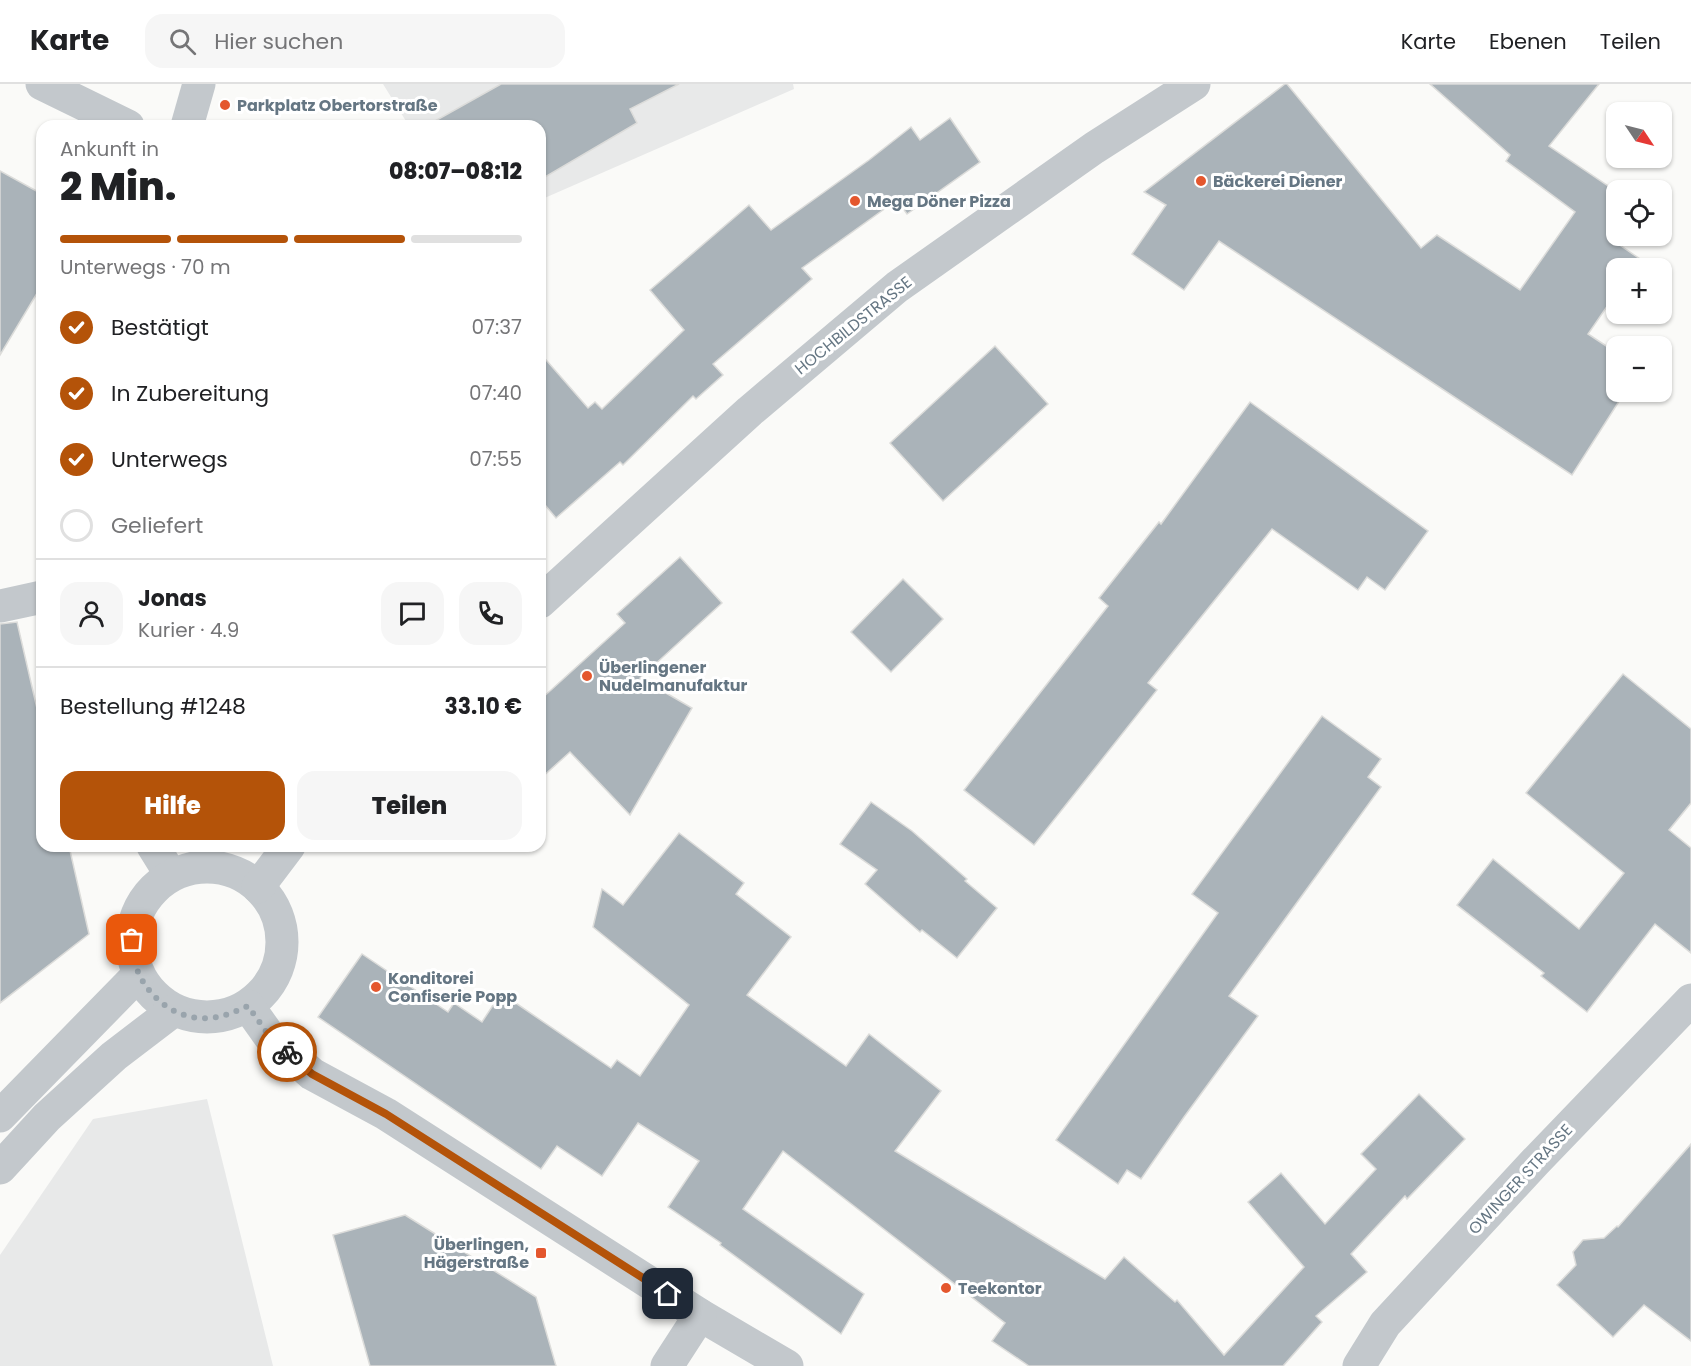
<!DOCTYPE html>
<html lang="de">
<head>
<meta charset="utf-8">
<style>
	body { margin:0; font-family:Poppins,sans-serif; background:#f6f6f6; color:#202124; height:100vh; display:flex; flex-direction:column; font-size:22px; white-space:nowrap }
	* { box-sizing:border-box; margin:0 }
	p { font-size:20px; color:#757577 }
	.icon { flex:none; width:33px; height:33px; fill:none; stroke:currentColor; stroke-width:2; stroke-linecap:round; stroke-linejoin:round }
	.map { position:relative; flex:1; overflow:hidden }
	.details { position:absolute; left:36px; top:36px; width:510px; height:732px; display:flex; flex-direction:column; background:#fff; border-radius:18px; box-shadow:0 2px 4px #0004 }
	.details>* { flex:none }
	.needle { width:39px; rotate:125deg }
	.fabs { position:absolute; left:1606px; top:18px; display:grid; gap:12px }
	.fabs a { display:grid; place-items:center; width:66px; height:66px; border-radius:12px; background:#fff; box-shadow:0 2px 4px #0004; font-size:30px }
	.pin { position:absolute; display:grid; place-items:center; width:51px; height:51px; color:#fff; margin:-26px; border-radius:12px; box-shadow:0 3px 9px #0006 }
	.courier { position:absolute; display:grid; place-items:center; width:60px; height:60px; margin:-30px; border:4px solid #b45309; border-radius:50%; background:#fff; color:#222; box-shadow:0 2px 8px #0007 }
	.headline em { font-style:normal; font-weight:800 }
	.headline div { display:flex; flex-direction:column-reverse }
	.headline { display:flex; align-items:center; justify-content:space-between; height:102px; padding:0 24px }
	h1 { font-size:39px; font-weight:800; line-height:45px }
	.bar { display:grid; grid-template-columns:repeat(4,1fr); gap:9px 6px; align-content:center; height:72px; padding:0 24px }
	.bar i { height:8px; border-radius:4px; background:#e0e0e0 }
	.bar .current { background:#b45309 }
	.bar p { grid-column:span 4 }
	.line { display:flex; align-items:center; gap:15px; padding:0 24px; border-top:2px solid #e0e0e0 }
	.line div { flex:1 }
	.round { display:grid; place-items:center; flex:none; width:63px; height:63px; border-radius:18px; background:#f6f6f6 }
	ol { padding:0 24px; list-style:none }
	li { display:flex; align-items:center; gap:18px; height:66px }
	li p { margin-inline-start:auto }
	li .icon { padding:6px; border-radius:50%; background:#b45309; color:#fff; stroke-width:4 }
	li:last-child { color:#757577 }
	li i { width:33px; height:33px; border:3px solid #e0e0e0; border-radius:50% }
	.primary-button { display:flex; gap:12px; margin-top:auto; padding:12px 24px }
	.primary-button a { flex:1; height:69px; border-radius:18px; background:#b45309; color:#fff; font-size:24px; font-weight:800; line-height:69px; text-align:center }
	.primary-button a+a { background:#f6f6f6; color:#202124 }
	header { display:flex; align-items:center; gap:36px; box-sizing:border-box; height:84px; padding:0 30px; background:#fff; border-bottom:2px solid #e0e0e0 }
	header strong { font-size:28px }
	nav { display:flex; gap:33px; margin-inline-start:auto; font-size:21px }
	.search { width:420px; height:54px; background:#f6f6f6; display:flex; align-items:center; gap:15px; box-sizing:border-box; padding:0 21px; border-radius:18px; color:#757577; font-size:22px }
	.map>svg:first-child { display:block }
	.built { fill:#e8e9e9 }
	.building { fill:#aab3b9; stroke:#dcdcda; stroke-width:1.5 }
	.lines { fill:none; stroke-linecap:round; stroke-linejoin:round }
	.minor { stroke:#c3c8cc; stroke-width:33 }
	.done { stroke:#99a4ac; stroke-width:6; stroke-dasharray:0 10.8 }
	.route { stroke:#b45309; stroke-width:8 }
	.poi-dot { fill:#e4572e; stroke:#fff; stroke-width:2 }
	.labels { text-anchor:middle; stroke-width:6; stroke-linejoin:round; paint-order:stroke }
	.poi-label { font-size:16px; font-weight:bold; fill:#657683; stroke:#fff; text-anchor:start }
	.street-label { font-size:16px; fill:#657683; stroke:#fff }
</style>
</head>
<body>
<header>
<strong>Karte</strong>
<div class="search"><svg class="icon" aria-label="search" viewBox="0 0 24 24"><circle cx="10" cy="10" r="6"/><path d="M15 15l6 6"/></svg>Hier suchen</div>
<nav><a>Karte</a><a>Ebenen</a><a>Teilen</a></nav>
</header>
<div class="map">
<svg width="1691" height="1282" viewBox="0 0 1691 1282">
	<rect width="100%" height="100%" fill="#fafaf8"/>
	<g class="built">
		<polygon points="383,0 793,0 794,5 540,116 540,42 409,42"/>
		<polygon points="207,1015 273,1282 0,1282 0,1171 93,1035"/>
	</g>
	<g class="building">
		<polygon points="501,0 679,0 630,25 637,39 540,96 540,42 426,42"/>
		<polygon points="1285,0 1287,0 1421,164 1437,151 1520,206 1575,128 1506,77 1510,71 1430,0 1599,0 1549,62 1617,108 1617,159 1640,175 1633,184 1617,184 1617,208 1588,250 1617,269 1617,308 1625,308 1572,391 1219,157 1184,206 1132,170 1166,121 1144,108"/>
		<polygon points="950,34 980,78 907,130 897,116 802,184 812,195 713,280 723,291 696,315 693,312 623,381 620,378 556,434 540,415 540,269 588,324 595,318 602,325 684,246 650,206 749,121 771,146 869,76 911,43 920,56"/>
		<polygon points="0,87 42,110 42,201 0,271"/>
		<polygon points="995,262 1048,320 943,417 890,359"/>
		<polygon points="1250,318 1428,447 1385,506 1367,493 1358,506 1272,445 1148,599 1157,606 1034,761 964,706 1108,522 1099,514 1159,438 1161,440"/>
		<polygon points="680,473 722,519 640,594 692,624 630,731 570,668 540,695 540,616 625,539 617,530"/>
		<polygon points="903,495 943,535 891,588 851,548"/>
		<polygon points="17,538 42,646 42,762 69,762 89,850 0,919 0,540"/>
		<polygon points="1623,590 1691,645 1691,719 1669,746 1691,764 1691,869 1655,840 1587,928 1541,892 1544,889 1457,821 1493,775 1579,845 1624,789 1526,709"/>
		<polygon points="1322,632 1381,675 1368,693 1381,703 1229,912 1258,932 1184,1033 1141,1095 1127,1086 1118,1100 1056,1056 1218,829 1192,810"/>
		<polygon points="871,718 912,747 967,795 965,797 997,824 957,874 922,846 920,848 865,800 877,786 840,760"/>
		<polygon points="679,749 744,799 736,810 791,853 747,911 846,982 869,950 941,1007 895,1067 1105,1195 1124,1173 1175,1218 1177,1216 1224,1271 1304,1183 1248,1118 1281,1089 1325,1140 1376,1085 1361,1070 1419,1010 1465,1055 1407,1115 1405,1112 1351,1170 1367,1188 1316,1232 1322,1238 1283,1282 1029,1282 992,1257 1005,1239 783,1067 743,1125 864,1210 841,1250 720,1161 721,1159 668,1123 699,1077 638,1039 602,1092 557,1062 541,1085 318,933 362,870 448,928 454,919 482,938 501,909 611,984 617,976 640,992 689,921 593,843 602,805 623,821"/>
		<polygon points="1691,1060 1691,1257 1644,1221 1613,1253 1557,1201 1576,1181 1573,1168 1583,1156 1604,1154 1617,1142 1618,1143"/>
		<polygon points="405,1131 536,1213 556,1282 370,1282 333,1151"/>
	</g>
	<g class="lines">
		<g class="minor">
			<polyline points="42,0 128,42"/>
			<polyline points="187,42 199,0"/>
			<polyline points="540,518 750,327 897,203 1094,64 1194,0"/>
			<polyline points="0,522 42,513"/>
			<polyline points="153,762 171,791"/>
			<circle cx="207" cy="858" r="75"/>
			<polyline points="258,803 289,762"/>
			<polyline points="248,922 270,953 312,990 386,1030 700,1231 787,1282"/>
			<polyline points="0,1032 138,891"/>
			<polyline points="0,1084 47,1033 114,972 173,927"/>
			<polyline points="667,1282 700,1231"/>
			<polyline points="1359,1282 1385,1240 1535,1078 1691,916"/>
		</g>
	</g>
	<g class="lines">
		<path class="done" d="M132,856C130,893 160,930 198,934C217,936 232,929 248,922L270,953L287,968"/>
		<polyline class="route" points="287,968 312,990 386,1030 668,1210"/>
	</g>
	<g class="poi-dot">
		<circle cx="225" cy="21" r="6"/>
		<circle cx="1201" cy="97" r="6"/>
		<circle cx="855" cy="117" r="6"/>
		<circle cx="587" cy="592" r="6"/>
		<circle cx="376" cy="903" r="6"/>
		<rect x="535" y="1163" width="12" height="12" rx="3"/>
		<circle cx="946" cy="1204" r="6"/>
	</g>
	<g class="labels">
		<g class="poi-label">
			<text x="237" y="27">Parkplatz Obertorstraße</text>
			<text x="1213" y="103">Bäckerei Diener</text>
			<text x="867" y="123">Mega Döner Pizza</text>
			<text x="599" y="589">Überlingener<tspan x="599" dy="18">Nudelmanufaktur</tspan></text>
			<text x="388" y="900">Konditorei<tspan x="388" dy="18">Confiserie Popp</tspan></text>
			<text x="529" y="1166" text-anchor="end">Überlingen,<tspan x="529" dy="18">Hägerstraße</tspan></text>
			<text x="958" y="1210">Teekontor</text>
		</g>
		<g class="street-label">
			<text transform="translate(853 241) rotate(-39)" y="6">HOCHBILDSTRASSE</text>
			<text transform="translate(1520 1095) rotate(-47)" y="6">OWINGER STRASSE</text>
		</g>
	</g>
</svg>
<div class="fabs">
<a><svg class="needle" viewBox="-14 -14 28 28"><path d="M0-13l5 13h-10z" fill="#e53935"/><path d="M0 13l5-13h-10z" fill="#757577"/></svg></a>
<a><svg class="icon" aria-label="locate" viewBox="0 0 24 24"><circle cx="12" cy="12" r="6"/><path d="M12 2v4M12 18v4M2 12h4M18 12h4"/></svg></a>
<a>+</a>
<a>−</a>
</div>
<div class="pin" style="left:132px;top:856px;background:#ea580c"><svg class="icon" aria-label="bag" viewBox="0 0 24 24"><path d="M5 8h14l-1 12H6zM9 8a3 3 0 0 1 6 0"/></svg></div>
<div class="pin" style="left:668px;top:1210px;background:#1f2937"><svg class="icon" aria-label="home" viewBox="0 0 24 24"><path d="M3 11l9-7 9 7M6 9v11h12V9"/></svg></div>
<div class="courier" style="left:287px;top:968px"><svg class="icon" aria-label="bike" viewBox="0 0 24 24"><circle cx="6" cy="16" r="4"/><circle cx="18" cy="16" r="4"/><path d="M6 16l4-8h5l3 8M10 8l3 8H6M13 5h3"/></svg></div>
<section class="details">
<div class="headline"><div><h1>2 Min.</h1><p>Ankunft in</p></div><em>08:07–08:12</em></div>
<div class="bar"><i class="current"></i><i class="current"></i><i class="current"></i><i></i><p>Unterwegs · 70 m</p></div>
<ol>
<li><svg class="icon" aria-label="check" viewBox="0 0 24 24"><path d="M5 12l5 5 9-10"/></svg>Bestätigt<p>07:37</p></li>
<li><svg class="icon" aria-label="check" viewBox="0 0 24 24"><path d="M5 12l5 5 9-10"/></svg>In Zubereitung<p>07:40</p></li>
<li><svg class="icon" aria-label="check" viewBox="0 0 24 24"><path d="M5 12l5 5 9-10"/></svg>Unterwegs<p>07:55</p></li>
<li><i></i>Geliefert</li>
</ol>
<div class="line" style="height:108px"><a class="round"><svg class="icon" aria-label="person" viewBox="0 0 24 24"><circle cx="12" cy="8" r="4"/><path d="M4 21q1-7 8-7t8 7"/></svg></a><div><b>Jonas</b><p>Kurier · 4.9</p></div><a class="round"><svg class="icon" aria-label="chat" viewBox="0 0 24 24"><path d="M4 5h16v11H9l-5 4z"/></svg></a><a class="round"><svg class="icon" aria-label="phone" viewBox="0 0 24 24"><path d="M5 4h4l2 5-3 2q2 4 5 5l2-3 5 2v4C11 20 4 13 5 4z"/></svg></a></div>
<div class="line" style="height:78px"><div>Bestellung #1248</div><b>33.10 €</b></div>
<div class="primary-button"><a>Hilfe</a><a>Teilen</a></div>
</section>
</div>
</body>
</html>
